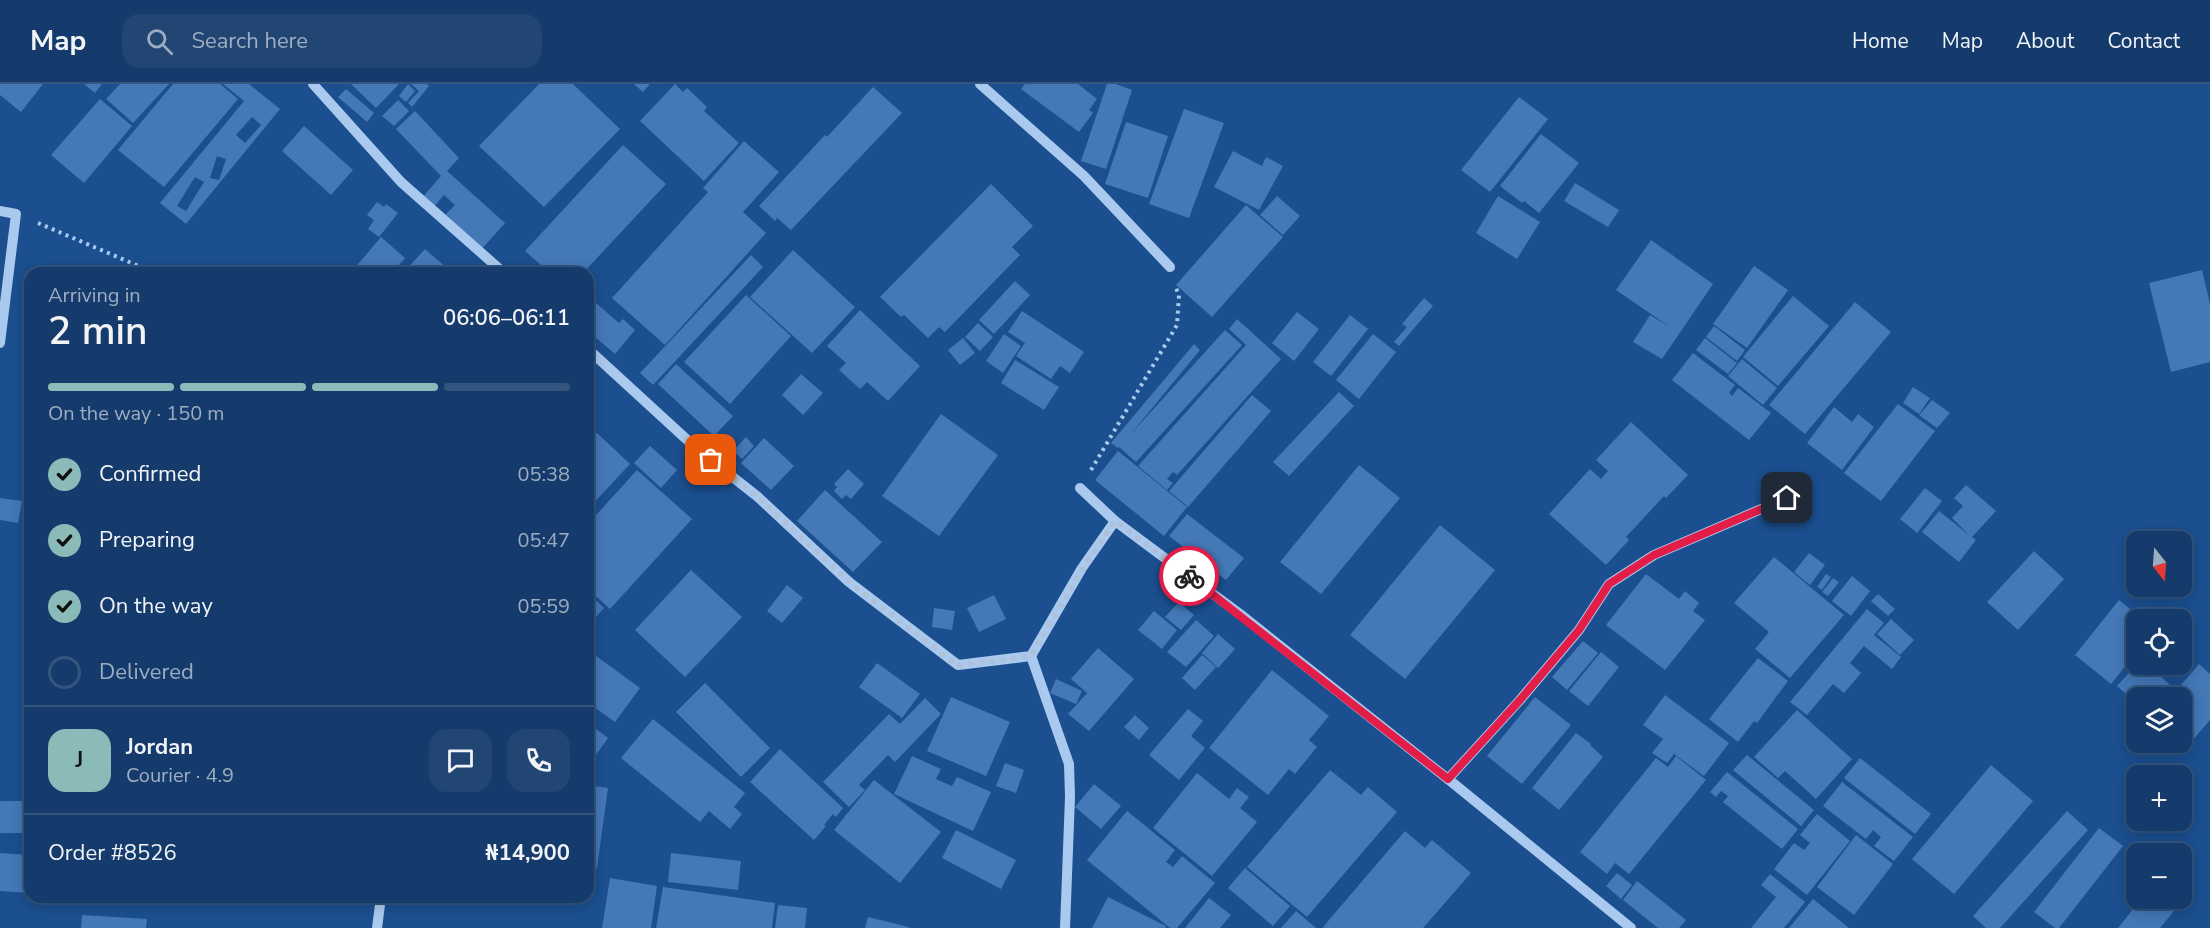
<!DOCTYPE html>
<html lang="en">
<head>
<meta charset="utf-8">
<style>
	body { margin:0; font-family:"Nunito Sans",sans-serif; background:#214673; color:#f1f3f6; height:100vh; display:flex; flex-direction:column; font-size:22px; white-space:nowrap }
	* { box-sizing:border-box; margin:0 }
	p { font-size:20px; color:#9dadc1 }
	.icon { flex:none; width:33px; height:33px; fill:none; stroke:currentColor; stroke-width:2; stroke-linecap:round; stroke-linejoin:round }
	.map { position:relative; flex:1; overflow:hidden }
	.details { position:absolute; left:24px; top:183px; width:570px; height:636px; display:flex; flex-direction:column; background:#143b6b; border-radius:18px; box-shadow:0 3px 15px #0003,0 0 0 2px #33557e }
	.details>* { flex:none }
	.needle { width:39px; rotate:163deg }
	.buttons { position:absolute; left:2126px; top:447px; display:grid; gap:12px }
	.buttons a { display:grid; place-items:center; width:66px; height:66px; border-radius:12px; background:#143b6b; box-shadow:0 3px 15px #0003,0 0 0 2px #33557e; font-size:30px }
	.pin { position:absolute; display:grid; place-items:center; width:51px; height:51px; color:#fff; margin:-26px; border-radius:12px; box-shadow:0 3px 9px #0006 }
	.courier { position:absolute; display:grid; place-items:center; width:60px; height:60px; margin:-30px; border:4px solid #e11d48; border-radius:50%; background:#fff; color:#222; box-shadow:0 2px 8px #0007 }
	.headline em { font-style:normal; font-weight:600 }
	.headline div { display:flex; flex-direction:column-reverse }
	.headline { display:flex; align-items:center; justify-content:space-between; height:102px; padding:0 24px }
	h1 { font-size:39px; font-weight:600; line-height:45px }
	.bar { display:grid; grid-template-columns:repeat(4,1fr); gap:9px 6px; align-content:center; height:72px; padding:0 24px }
	.bar i { height:8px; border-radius:4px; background:#33557e }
	.bar .active { background:#8bbbb9 }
	.bar p { grid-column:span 4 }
	.line { display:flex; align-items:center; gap:15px; padding:0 24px; border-top:2px solid #33557e }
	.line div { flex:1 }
	.round { display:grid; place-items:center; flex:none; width:63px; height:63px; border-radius:18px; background:#214673 }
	ol { padding:0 24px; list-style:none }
	li { display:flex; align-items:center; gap:18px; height:66px }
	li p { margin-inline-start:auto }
	li .icon { padding:6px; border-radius:50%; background:#8bbbb9; color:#111; stroke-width:4 }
	li:last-child { color:#9dadc1 }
	li i { width:33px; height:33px; border:3px solid #33557e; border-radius:50% }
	header { display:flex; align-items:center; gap:36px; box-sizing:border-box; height:84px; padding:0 30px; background:#143b6b; border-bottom:2px solid #33557e }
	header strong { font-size:28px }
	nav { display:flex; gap:33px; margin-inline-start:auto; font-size:21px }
	.search { width:420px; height:54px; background:#214673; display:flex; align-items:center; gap:15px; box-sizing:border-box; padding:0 21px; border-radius:18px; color:#9dadc1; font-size:22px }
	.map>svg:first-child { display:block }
	.building { fill:#4478b7; fill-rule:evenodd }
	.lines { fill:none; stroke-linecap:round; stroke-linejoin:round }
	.path { stroke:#a9c9ee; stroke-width:4; stroke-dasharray:3 4.5; stroke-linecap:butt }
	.minor { stroke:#a9c9ee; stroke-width:10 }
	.done { stroke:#afc1d8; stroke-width:6; stroke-dasharray:0 10.8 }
	.route { stroke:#e11d48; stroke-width:8 }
</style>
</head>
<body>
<header>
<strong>Map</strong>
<div class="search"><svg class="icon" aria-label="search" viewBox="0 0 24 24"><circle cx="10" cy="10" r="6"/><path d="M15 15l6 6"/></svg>Search here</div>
<nav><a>Home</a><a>Map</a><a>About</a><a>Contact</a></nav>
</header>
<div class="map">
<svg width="2210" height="844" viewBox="0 0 2210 844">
	<rect width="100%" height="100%" fill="#1b4f8f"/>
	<g class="building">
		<polygon points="0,0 43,0 21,28 0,11"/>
		<polygon points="84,0 102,0 95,9"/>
		<polygon points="120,0 169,0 133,39 106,15"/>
		<polygon points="173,0 220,0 238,15 164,103 118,66"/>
		<path d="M223,0H249L280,25L186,140L160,119L244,17ZM252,33L261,41L245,59L236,51ZM217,72L226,75L219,96L210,94ZM195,93L204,98L186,127L177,122Z"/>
		<polygon points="351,0 399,0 376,24"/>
		<polygon points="408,0 415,7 406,18 399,12"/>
		<polygon points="411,0 427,0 429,2 412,23 408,19 419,7"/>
		<polygon points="539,0 573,0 620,45 544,123 479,62"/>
		<polygon points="634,0 650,0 643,8"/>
		<polygon points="675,0 683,8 687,4 707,23 704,27 739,59 704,97 640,37"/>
		<polygon points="1025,0 1078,0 1097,15 1089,26 1093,29 1079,48 1021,5"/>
		<polygon points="1107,0 1116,0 1132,6 1106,85 1081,77"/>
		<polygon points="873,3 902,29 791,146 777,134 775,137 759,122 825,51 827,53"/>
		<polygon points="346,5 374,29 367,38 338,13"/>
		<polygon points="1519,13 1548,35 1490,108 1461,86"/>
		<polygon points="100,15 132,42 84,99 51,71"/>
		<polygon points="398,16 409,27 394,42 382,32"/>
		<polygon points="1184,25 1224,39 1189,134 1149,120"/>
		<polygon points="415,27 459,74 447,87 505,139 480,167 443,133 455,121 444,111 433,124 422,114 441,92 396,45"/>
		<polygon points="1126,38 1168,52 1148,114 1105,100"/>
		<polygon points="304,42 353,86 331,111 282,67"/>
		<polygon points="1541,50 1579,79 1539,129 1524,117 1522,119 1500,102"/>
		<polygon points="744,57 779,88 743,128 766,149 665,261 612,214 708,108 703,104"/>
		<polygon points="623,61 666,100 583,189 550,189 525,167"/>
		<polygon points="1233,67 1262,82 1266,73 1283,82 1259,126 1214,103"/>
		<polygon points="1575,99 1619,126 1608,143 1564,117"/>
		<polygon points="991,100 1033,142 1012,163 1020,171 945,248 939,243 928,254 904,231 901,233 880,213"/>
		<polygon points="1277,112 1300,132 1283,151 1260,131"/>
		<polygon points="1498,112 1540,138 1517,175 1476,149"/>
		<polygon points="377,118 384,123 386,120 398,129 379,153 368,145 374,136 367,131"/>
		<polygon points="1246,121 1283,153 1212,233 1176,201"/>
		<polygon points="381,153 405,174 392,189 357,189 353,186"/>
		<polygon points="1651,156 1713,200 1662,275 1633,258 1650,231 1670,243 1616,206"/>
		<polygon points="425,165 447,184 443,189 403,189"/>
		<polygon points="793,166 855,223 812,269 750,213"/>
		<polygon points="751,171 763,183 653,301 640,289"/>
		<polygon points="1754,182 1788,206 1747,264 1713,240"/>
		<polygon points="2202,186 2210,220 2210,278 2171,288 2149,199"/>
		<polygon points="1015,197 1030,211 994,250 979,236"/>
		<polygon points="746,211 791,252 730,320 684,278"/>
		<polygon points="1793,212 1829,242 1778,302 1743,273"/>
		<polygon points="1424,214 1433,222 1399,262 1394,258 1407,243 1402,240"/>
		<polygon points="1855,218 1891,248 1805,350 1769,321"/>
		<polygon points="596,219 619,239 623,235 635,246 615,270 588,247 588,228"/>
		<polygon points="860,226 920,282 888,317 867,298 860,305 839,286 846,279 827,262"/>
		<polygon points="1022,227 1084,268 1070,289 1060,282 1051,295 1016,272 1025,259 1008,248"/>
		<polygon points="1297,228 1319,245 1294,277 1272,259"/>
		<polygon points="1350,231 1368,245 1331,292 1313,278"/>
		<polygon points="1237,235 1281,275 1177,391 1173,388 1167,395 1173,399 1167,406 1138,382 1246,261 1229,245"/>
		<polygon points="978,239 993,253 980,267 965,253"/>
		<polygon points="1714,242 1745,266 1737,277 1706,253"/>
		<polygon points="1225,246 1242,261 1136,378 1119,363 1118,364 1111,359 1194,260 1200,266 1130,351"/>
		<polygon points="1004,250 1021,262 1003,289 986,277"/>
		<polygon points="1373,250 1396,268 1359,315 1336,296"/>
		<polygon points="963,254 975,269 960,281 948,266"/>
		<polygon points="1705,254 1737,279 1728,290 1696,266"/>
		<polygon points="1693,269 1735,301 1729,309 1732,312 1738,304 1771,329 1749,356 1672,296"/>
		<polygon points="1742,275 1777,304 1763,321 1728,292"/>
		<polygon points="1015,276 1059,303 1044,326 1001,299"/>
		<polygon points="676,280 733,332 714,352 658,300"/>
		<polygon points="801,290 823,309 803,331 782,311"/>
		<polygon points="1913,303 1930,314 1919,330 1903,319"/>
		<polygon points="1339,308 1354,322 1289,392 1273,378"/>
		<polygon points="1252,311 1271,327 1188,423 1169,407"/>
		<polygon points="1932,316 1950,329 1937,344 1919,331"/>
		<polygon points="1898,320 1935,347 1881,417 1844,389"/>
		<polygon points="1834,323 1852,338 1858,330 1874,343 1842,386 1807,359"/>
		<polygon points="941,330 998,371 939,452 882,412"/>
		<polygon points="1631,338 1688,391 1666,414 1664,412 1626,453 1629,456 1606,481 1549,430 1590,385 1601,395 1608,387 1596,376"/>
		<polygon points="597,349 630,380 588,425 588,358"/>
		<polygon points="746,353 754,362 742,375 733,367"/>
		<polygon points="764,354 794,382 771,406 741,379"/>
		<polygon points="650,362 677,386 661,404 634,379"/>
		<polygon points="1118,367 1187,423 1164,452 1095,396"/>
		<polygon points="1359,381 1400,414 1321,510 1280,478"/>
		<polygon points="848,385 864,400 851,415 846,411 842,415 834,407 837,403 834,400"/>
		<polygon points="637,386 692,435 610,525 588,505 588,440"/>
		<polygon points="1966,401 1996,427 1972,453 1976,456 1959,478 1922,448 1939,427 1969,451 1952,434 1963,422 1954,414"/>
		<polygon points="1925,404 1942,417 1917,449 1900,435"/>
		<polygon points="825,406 882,458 853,488 797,437"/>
		<polygon points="0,414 22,417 18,439 0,436"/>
		<polygon points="1187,430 1244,474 1226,496 1169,452"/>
		<polygon points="1440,441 1495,486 1405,595 1350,551"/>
		<polygon points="2034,467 2064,495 2018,546 1987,518"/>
		<polygon points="1809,469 1825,481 1810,501 1794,488"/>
		<polygon points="1774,473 1844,531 1790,594 1755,565 1769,548 1734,519"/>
		<polygon points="691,486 742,533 685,593 635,546"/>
		<polygon points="1646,490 1679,515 1685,507 1699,519 1693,527 1705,536 1665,586 1606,541"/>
		<polygon points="1826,490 1831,493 1822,506 1817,503"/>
		<polygon points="1852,492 1870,507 1851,532 1832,517"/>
		<polygon points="1833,494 1839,498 1828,512 1822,508"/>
		<polygon points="787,501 803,514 782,539 767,527"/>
		<polygon points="588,509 604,524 588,542"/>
		<polygon points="1878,510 1895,525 1888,532 1871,517"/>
		<polygon points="994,511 1006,535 979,548 967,524"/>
		<polygon points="2119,516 2144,536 2136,536 2136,569 2111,600 2075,571"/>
		<polygon points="1179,518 1194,531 1181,546 1165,533"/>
		<polygon points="934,524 955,527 952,546 932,543"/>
		<polygon points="1867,525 1884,539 1874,551 1901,573 1892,585 1864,562 1850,579 1861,589 1844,609 1833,600 1807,631 1790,618"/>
		<polygon points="1154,527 1177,546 1162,565 1138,546"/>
		<polygon points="1891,535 1914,556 1900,571 1877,550"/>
		<polygon points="1196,536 1214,552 1186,583 1167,568"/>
		<polygon points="1218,550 1235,565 1218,584 1202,569"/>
		<polygon points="1583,557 1598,569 1567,606 1552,593"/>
		<polygon points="1098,564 1134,595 1089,647 1068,630 1087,609 1071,595"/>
		<polygon points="588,566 640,604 615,638 588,619"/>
		<polygon points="1601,568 1619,583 1588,622 1569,607"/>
		<polygon points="1202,571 1216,583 1195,606 1182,594"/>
		<polygon points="1758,574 1788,597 1757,639 1754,637 1738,658 1709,635"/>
		<polygon points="877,579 920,610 902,634 859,603"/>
		<polygon points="2137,580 2147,580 2171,602 2160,614 2136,614 2136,619 2117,602"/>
		<polygon points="2199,580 2210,590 2210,636 2185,665 2178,658 2181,658 2181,614 2170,614"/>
		<polygon points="1272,586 1329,632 1309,656 1317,663 1295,690 1289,685 1268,711 1209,664"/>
		<polygon points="1056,595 1082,607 1076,620 1050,609"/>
		<polygon points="705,599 770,664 741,693 676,628"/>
		<polygon points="1665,611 1729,659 1704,692 1674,670 1667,679 1652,669 1663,655 1643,641"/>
		<polygon points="951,613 1010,638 986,692 927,667"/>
		<polygon points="1535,613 1571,641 1522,700 1487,672"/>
		<polygon points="925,614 941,630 895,678 888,671 859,701 865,706 849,723 823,698 889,630 900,640"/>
		<polygon points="1188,625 1203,637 1191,652 1205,664 1179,696 1149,671"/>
		<polygon points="1797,626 1852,675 1816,715 1785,687 1778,694 1754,673"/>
		<polygon points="1135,631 1149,644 1139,656 1124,643"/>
		<polygon points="653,635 745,709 734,723 742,730 730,745 709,727 700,738 621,674"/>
		<polygon points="588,639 608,654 588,682"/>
		<polygon points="1576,649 1591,660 1590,661 1603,673 1559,726 1532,704"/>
		<polygon points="780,665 843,724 836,733 833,730 824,741 826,742 814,756 750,698"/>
		<polygon points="1747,671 1814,726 1801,742 1733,686"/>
		<polygon points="912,672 941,685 936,695 952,702 957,693 991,708 973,747 894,710"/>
		<polygon points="1676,672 1706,696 1629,790 1615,779 1607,790 1580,768 1656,674 1668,683"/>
		<polygon points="1860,674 1931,730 1915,750 1844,694"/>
		<polygon points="1005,679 1024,686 1016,709 996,702"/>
		<polygon points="1991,681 2033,717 1954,810 1912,775"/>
		<polygon points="1330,686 1361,711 1368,703 1397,728 1307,833 1247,783"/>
		<polygon points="1727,688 1798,745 1782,765 1723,718 1728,712 1721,707 1716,713 1710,708"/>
		<polygon points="1197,689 1229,715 1237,704 1249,713 1240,724 1257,738 1212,792 1153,744"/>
		<polygon points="874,696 941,748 900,799 834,746"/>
		<polygon points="1842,698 1913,753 1894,777 1874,762 1881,753 1873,746 1866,755 1823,722"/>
		<polygon points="1094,700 1121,722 1101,745 1075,723"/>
		<polygon points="588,701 608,704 597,784 588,782"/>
		<rect x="0" y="717" width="30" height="32"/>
		<polygon points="1127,727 1175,766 1166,778 1173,783 1182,772 1215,799 1177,844 1170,844 1087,776"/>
		<polygon points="2067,727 2088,746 2000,844 1986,844 1973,832"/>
		<polygon points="1817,730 1850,757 1807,811 1774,785 1794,759 1804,766 1810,759 1800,751"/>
		<polygon points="2099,744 2123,762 2059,844 2055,844 2034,828"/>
		<polygon points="956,746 1016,776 1001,805 942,774"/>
		<polygon points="1405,747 1425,764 1432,756 1471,789 1423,844 1325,844 1323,843"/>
		<polygon points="1856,751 1893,780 1854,831 1817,803"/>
		<polygon points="0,769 30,771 30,809 0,807"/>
		<polygon points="671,769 741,777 738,806 668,798"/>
		<polygon points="1245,784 1290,822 1273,842 1228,804"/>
		<polygon points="1617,789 1632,801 1621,815 1606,802"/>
		<polygon points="1770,790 1805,818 1784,844 1751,844 1776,813 1761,801"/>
		<polygon points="610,794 657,802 651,844 602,844"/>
		<polygon points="1637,797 1686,836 1679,844 1658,844 1623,816"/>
		<polygon points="663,803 775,819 772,844 656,844"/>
		<polygon points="177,813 212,813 211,819"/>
		<polygon points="1108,813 1166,842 1165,844 1092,844"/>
		<polygon points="2181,813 2184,815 2160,844 2118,844 2142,814 2181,814"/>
		<polygon points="1209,814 1231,831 1220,844 1185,844"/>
		<polygon points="1813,815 1849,844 1789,844"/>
		<polygon points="778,821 807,824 805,844 775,844"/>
		<polygon points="1296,827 1316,844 1281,844"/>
		<polygon points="82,831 147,835 146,844 81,844"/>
		<polygon points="868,833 909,843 909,844 865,844"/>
	</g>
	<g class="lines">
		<g class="path">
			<polyline points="38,139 155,189"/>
			<polyline points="1091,386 1177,241 1179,211 1176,204"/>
		</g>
		<g class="minor">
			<polyline points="313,0 401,98 504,189"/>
			<polyline points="980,0 1084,92 1170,183"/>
			<polyline points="0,127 16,130 0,259"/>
			<polyline points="588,265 696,364 758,413 849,498 958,581 1031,572 1082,484 1115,437 1240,530 1448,695 1631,844"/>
			<polyline points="1080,404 1115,437"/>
			<polyline points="1031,572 1069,680 1070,713 1065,844"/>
			<polyline points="1448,695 1520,616 1579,546 1609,500 1654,471 1787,414"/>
			<polyline points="377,844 381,813"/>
		</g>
	</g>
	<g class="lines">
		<polyline class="done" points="711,376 758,413 849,498 958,582 1031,572 1083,484 1115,437 1189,492"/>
		<polyline class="route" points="1189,492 1448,695 1520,616 1579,546 1609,500 1654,471 1787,414"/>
	</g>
</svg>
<div class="buttons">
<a><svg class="needle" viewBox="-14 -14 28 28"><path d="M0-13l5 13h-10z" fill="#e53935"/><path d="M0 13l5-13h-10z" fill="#9dadc1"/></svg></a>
<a><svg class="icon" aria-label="locate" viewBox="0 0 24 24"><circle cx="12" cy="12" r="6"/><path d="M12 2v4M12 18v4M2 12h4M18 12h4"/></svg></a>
<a><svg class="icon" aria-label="layers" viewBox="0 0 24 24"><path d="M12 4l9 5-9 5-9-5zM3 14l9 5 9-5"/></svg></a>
<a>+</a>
<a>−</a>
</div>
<div class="pin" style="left:711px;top:376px;background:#ea580c"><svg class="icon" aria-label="bag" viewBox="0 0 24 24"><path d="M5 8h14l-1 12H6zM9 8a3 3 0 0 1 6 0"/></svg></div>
<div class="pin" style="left:1787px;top:414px;background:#1f2937"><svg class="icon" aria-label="home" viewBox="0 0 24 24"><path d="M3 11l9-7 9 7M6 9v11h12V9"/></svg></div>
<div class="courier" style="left:1189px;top:492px"><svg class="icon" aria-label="bike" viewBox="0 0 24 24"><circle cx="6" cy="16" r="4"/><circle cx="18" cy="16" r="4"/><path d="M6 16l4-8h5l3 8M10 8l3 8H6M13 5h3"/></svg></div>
<section class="details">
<div class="headline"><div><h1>2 min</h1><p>Arriving in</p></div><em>06:06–06:11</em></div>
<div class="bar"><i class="active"></i><i class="active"></i><i class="active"></i><i></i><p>On the way · 150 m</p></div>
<ol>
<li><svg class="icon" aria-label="check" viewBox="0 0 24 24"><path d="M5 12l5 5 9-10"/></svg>Confirmed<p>05:38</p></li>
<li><svg class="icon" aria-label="check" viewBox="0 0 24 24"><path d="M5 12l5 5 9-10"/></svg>Preparing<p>05:47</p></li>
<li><svg class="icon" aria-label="check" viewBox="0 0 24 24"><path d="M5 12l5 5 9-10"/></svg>On the way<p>05:59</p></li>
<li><i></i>Delivered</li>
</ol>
<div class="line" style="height:108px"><b class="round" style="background:#8bbbb9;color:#111">J</b><div><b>Jordan</b><p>Courier · 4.9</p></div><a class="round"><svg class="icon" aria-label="chat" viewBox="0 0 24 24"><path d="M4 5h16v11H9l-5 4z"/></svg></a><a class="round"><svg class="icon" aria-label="phone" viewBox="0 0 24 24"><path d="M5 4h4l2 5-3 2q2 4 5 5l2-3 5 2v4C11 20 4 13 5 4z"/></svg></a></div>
<div class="line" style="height:78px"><div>Order #8526</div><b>₦14,900</b></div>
</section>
</div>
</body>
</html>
